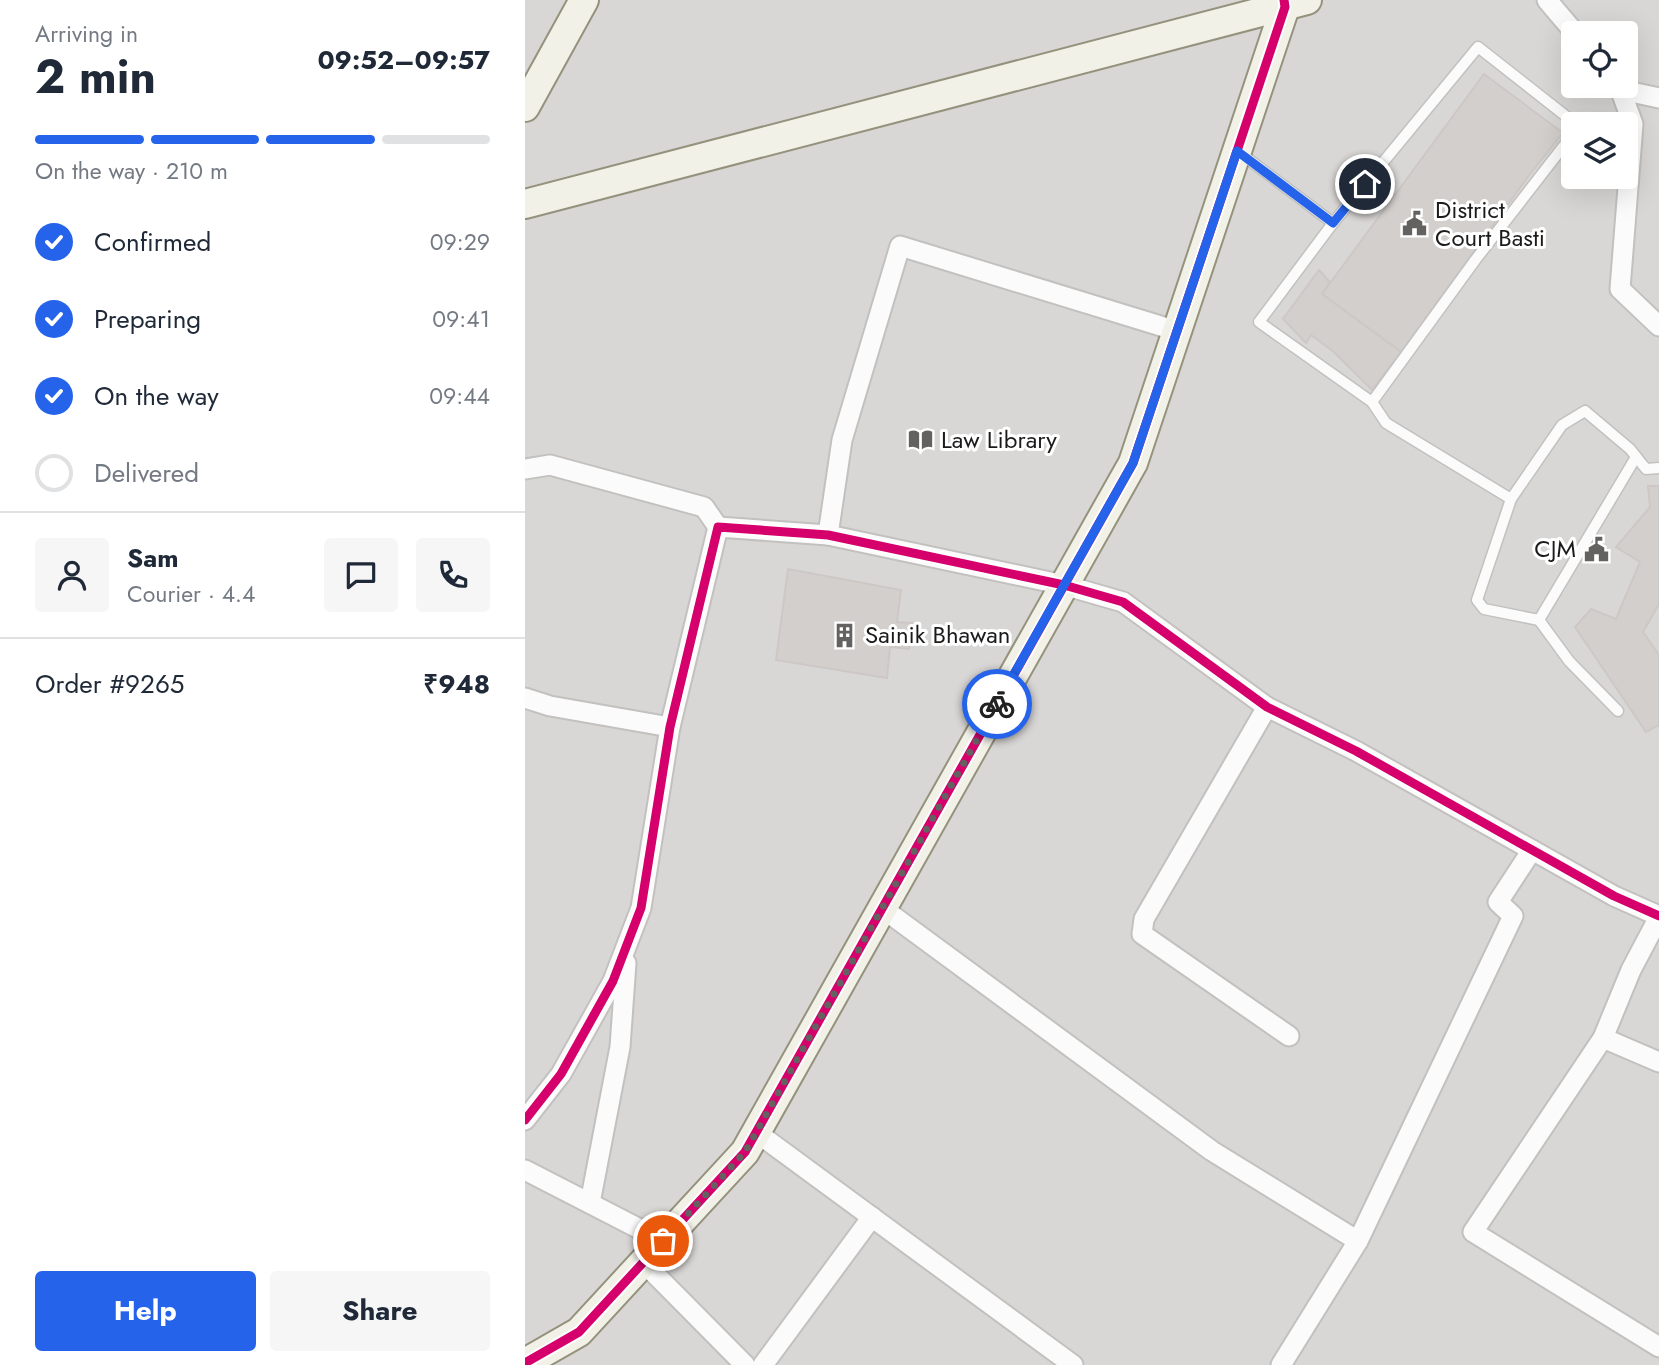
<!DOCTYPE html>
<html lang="en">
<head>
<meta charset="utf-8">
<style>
	body { margin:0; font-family:Jost,sans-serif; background:#f6f6f7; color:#1f2937; height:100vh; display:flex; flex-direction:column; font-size:26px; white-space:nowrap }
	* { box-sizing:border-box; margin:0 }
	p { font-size:23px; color:#747a83 }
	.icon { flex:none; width:38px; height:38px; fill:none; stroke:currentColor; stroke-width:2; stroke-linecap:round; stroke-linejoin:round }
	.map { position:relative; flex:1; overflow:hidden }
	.side { display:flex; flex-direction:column; background:#fff; width:525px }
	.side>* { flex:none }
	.tools { position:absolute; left:1036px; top:21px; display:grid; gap:14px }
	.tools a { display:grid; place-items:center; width:77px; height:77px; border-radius:7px; background:#fff; box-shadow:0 7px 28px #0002; font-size:35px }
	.pin { position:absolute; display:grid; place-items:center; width:60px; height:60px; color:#fff; margin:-30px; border:4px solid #fff; border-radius:50%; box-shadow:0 2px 7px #0007 }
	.courier { position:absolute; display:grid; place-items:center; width:70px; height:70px; margin:-35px; border:5px solid #2563eb; border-radius:50%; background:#fff; color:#222; box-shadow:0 2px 9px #0007 }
	.summary em { font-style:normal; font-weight:700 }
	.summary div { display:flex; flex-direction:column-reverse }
	.summary { display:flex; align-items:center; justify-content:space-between; height:119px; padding:0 35px }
	h1 { font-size:46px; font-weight:700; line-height:52px }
	.bar { display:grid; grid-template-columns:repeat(4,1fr); gap:10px 7px; align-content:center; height:84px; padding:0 35px }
	.bar i { height:9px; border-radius:5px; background:#e0e1e3 }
	.bar .active { background:#2563eb }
	.bar p { grid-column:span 4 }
	.line { display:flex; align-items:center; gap:18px; padding:0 35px; border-top:2px solid #e0e1e3 }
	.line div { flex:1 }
	.round { display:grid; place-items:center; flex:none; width:74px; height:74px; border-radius:7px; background:#f6f6f7 }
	ol { padding:0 35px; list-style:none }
	li { display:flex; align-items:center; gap:21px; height:77px }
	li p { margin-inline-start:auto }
	li .icon { padding:7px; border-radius:50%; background:#2563eb; color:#fff; stroke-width:4 }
	li:last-child { color:#747a83 }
	li i { width:38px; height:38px; border:4px solid #e0e1e3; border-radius:50% }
	.button { display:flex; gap:14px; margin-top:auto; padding:14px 35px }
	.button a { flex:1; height:80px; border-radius:7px; background:#2563eb; color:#fff; font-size:28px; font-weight:700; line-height:80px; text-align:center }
	.button a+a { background:#f6f6f7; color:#1f2937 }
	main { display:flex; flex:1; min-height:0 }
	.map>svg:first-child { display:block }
	.residential { fill:#d9d7d5; fill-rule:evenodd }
	.building { fill:#d2cfcc; stroke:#cdc8c5; stroke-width:2 }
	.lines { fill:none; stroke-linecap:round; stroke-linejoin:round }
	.lane-casing { stroke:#c2c1bf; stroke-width:13 }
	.street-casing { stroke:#c2c1bf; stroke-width:23 }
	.secondary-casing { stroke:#94927c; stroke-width:32 }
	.lane { stroke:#fcfbfb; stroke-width:10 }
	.street { stroke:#fcfbfb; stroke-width:19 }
	.secondary { stroke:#f2f1e8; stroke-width:28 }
	.cycleway-casing { stroke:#fff; stroke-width:13 }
	.cycleway { stroke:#d6006c; stroke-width:9 }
	.done { stroke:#636261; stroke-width:7; stroke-dasharray:0 12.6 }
	.route { stroke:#2563eb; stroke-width:9 }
	.labels { text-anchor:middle; stroke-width:6; stroke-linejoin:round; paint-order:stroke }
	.poi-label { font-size:24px; fill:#1b1b1b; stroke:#fff; text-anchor:start }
</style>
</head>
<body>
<main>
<section class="side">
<div class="summary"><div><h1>2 min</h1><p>Arriving in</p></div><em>09:52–09:57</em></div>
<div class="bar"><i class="active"></i><i class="active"></i><i class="active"></i><i></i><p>On the way · 210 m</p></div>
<ol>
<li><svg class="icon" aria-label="check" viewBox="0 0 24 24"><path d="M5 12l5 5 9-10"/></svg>Confirmed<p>09:29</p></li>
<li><svg class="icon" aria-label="check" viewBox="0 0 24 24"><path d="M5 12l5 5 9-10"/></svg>Preparing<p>09:41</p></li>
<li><svg class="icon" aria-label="check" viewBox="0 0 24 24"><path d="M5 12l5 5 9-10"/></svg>On the way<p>09:44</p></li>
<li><i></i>Delivered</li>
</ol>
<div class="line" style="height:126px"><a class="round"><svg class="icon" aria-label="person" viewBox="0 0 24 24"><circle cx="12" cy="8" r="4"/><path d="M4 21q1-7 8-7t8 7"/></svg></a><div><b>Sam</b><p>Courier · 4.4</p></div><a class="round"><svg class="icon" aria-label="chat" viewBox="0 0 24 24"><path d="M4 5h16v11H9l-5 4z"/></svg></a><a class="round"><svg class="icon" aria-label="phone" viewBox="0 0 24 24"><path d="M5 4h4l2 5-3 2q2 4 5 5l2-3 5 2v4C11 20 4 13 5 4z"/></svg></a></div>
<div class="line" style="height:91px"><div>Order #9265</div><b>₹948</b></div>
<div class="button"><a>Help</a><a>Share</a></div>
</section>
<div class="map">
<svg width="1134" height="1365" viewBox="0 0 1134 1365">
	<rect width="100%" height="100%" fill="#eae7e3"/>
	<path class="residential" d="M0,0H1134V1365H0ZM1048,33H1101V86H1048ZM1048,124H1101V177H1048Z"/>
	<g class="building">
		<polygon points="959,74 1038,133 1005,174 876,352 797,294"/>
		<polygon points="794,270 805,282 797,294 876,352 847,390 809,352 786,335 781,343 758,319"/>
		<polygon points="1123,486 1134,486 1134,604 1118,632 1134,655 1134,725 1121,732 1050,627 1066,609 1091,619 1115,562 1091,547 1125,507"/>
		<polygon points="263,569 376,590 372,622 388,623 384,649 365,647 362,678 251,660"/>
	</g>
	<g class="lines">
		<defs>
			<g id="lane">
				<polyline points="1048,134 951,259 847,402 734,322 808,223 953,47 1051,124"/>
				<polyline points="715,153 808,223"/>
				<polyline points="847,402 861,423 986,499 1037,425 1060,411 1105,449 1121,469 1134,468"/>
				<polyline points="986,499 952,600 959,609 1014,620 1111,457"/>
				<polyline points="1014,620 1044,661 1093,711"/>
			</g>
			<g id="street">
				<polyline points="1022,0 1050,33"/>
				<polyline points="1094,86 1108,124 1095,289 1134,326"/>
				<polyline points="1097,90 1134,98"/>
				<polyline points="0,469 25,465 179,507 193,527"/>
				<polyline points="303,535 317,440 375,246 652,331"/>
				<polyline points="0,698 25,706 145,727"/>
				<polyline points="742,707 619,919 617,934 764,1036"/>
				<polyline points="357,908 687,1151 833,1241"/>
				<polyline points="1134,917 1106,970 1078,1038 948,1232 1134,1347"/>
				<polyline points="1078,1038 1134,1062"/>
				<polyline points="0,1120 36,1074 88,981 116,908 145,727 193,527 303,535 539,585 598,602 742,707 831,751 1089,896 1134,916"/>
				<polyline points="231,1132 548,1365"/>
				<polyline points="0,1170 138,1241"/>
				<polyline points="65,1203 95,1047 101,963"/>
				<polyline points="118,1262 220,1365"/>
				<polyline points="238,1365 347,1217"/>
				<polyline points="756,1365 833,1241 988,916 973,902 1007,850"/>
			</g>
			<g id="secondary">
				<polyline points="0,107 59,0"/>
				<polyline points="0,204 782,0"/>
				<polyline points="0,1363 54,1332 220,1152 608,463 760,7 759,0"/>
			</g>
		</defs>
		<use href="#lane" class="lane-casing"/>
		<use href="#street" class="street-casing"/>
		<use href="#secondary" class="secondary-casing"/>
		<use href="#lane" class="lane"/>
		<use href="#street" class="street"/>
		<use href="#secondary" class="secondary"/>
		<defs>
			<g id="cycleway">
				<polyline points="0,1120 36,1074 88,981 116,908 145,727 193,527 303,535 539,585 598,602 742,707 831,751 1089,896 1134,916"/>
				<polyline points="0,1363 54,1332 220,1152 608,463 760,7 759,0"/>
			</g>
		</defs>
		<use href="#cycleway" class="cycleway-casing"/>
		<use href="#cycleway" class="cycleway"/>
	</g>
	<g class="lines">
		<polyline class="done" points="138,1241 220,1152 472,704"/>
		<polyline class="route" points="472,704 608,463 712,151 808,223 840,184"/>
	</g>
	<defs>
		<symbol id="civic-bare" viewBox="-9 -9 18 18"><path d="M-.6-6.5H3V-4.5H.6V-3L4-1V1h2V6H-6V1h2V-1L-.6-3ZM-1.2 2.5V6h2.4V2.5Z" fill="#636261" stroke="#fff" stroke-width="2.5" paint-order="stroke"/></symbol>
		<symbol id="library-bare" viewBox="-9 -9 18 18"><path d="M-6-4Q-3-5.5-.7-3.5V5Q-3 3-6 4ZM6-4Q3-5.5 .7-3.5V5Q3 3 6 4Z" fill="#636261" stroke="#fff" stroke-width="2.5" paint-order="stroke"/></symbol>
		<symbol id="building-bare" viewBox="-9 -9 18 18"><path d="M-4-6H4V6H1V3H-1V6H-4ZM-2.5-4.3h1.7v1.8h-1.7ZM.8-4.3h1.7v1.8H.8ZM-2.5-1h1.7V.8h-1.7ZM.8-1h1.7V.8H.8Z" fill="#636261" stroke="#fff" stroke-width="2.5" paint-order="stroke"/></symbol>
	</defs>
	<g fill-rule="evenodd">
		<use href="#civic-bare" x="872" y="206" width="35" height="35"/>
		<use href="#library-bare" x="378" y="422" width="35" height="35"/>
		<use href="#civic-bare" x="1054" y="532" width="35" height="35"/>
		<use href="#building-bare" x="302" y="618" width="35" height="35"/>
	</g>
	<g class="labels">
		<g class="poi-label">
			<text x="910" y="218">District<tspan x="910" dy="28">Court Basti</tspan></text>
			<text x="416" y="448">Law Library</text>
			<text x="1051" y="557" text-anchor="end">CJM</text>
			<text x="340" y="643">Sainik Bhawan</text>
		</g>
	</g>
</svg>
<div class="tools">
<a><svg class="icon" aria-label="locate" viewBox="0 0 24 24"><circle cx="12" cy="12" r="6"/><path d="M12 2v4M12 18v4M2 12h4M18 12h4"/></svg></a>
<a><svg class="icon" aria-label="layers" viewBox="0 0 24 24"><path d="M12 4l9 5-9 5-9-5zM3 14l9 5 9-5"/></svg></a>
</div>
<div class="pin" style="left:138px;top:1241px;background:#ea580c"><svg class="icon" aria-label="bag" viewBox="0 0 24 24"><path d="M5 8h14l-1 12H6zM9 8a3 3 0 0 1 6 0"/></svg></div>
<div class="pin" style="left:840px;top:184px;background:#1f2937"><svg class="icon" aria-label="home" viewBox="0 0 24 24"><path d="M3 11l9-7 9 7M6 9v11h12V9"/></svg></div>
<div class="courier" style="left:472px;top:704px"><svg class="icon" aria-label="bike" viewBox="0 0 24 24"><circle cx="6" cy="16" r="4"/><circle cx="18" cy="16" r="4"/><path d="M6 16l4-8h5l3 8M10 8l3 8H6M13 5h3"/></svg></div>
</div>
</main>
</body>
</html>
